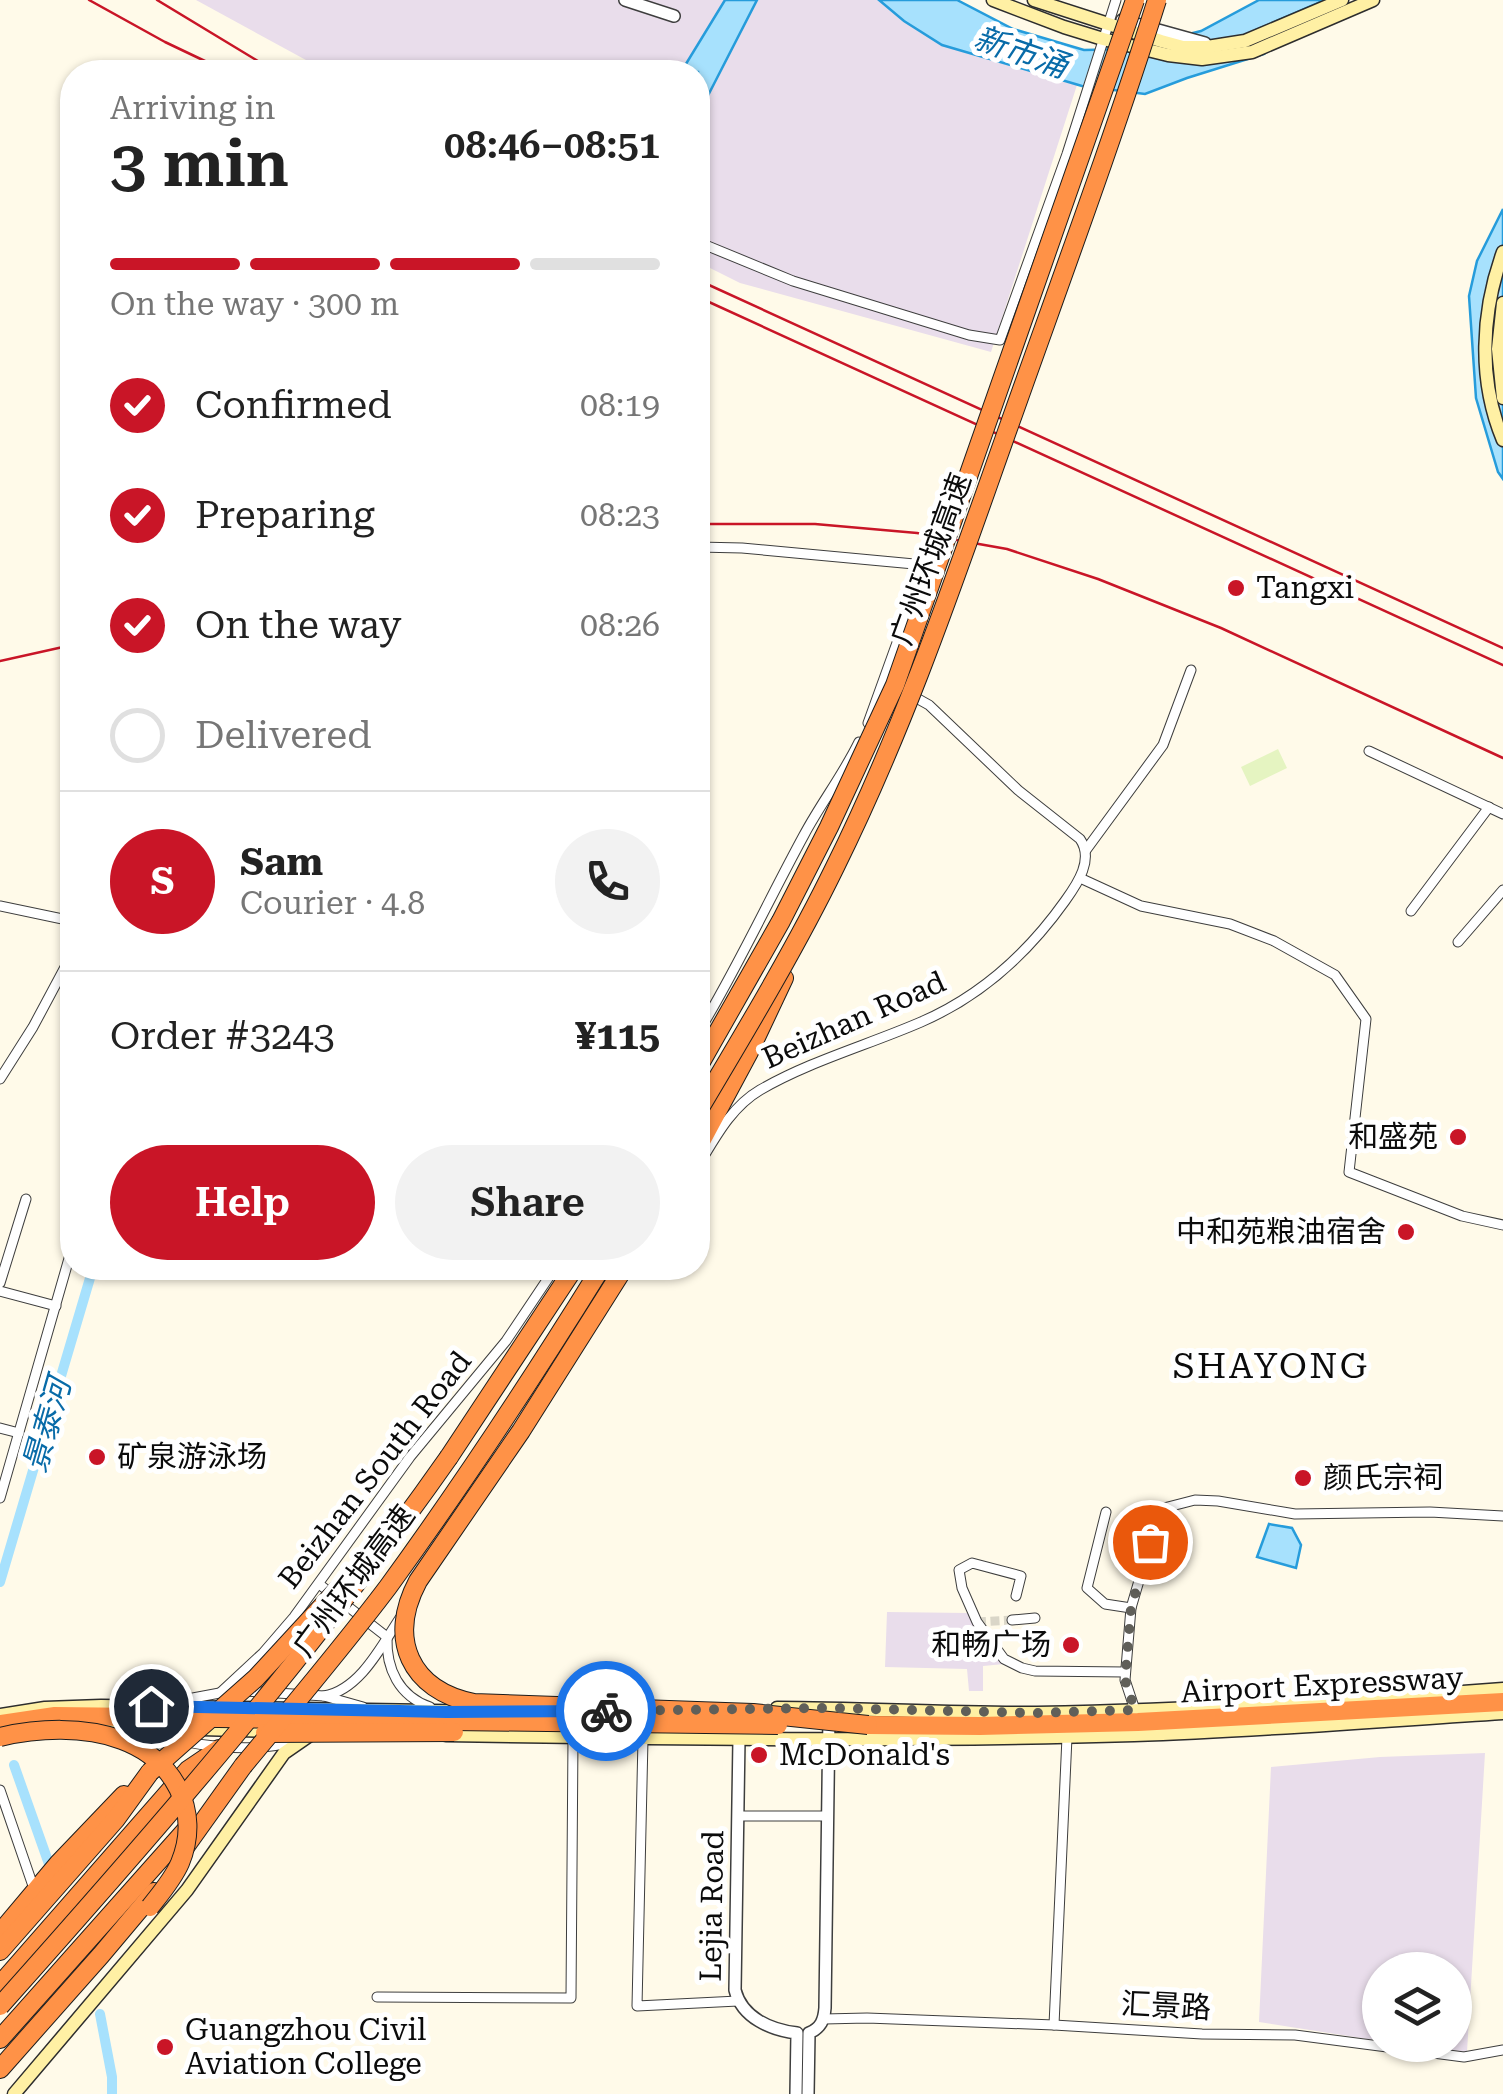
<!DOCTYPE html>
<html lang="en">
<head>
<meta charset="utf-8">
<style>
	body { margin:0; font-family:"Roboto Serif","Noto Sans SC",serif; background:#f2f2f2; color:#222; height:100vh; display:flex; flex-direction:column; font-size:38px; white-space:nowrap }
	* { box-sizing:border-box; margin:0 }
	p { font-size:32px; color:#767676 }
	.icon { flex:none; width:55px; height:55px; fill:none; stroke:currentColor; stroke-width:2; stroke-linecap:round; stroke-linejoin:round }
	.map { position:relative; flex:1; overflow:hidden }
	.sheet { position:absolute; left:60px; top:60px; width:650px; height:1220px; display:flex; flex-direction:column; background:#fff; border-radius:40px; box-shadow:0 2px 8px #0004 }
	.sheet>* { flex:none }
	.fabs { position:absolute; left:1362px; top:1952px; display:grid; gap:20px }
	.fabs a { display:grid; place-items:center; width:110px; height:110px; border-radius:50%; background:#fff; box-shadow:0 2px 8px #0004; font-size:50px }
	.pin { position:absolute; display:grid; place-items:center; width:85px; height:85px; color:#fff; margin:-42px; border:5px solid #fff; border-radius:50%; box-shadow:0 2px 10px #0007 }
	.courier { position:absolute; display:grid; place-items:center; width:100px; height:100px; margin:-50px; border:8px solid #1a73e8; border-radius:50%; background:#fff; color:#222; box-shadow:0 2px 12px #0007 }
	.overview em { font-style:normal; font-weight:600 }
	.overview div { display:flex; flex-direction:column-reverse }
	.overview { display:flex; align-items:center; justify-content:space-between; height:170px; padding:0 50px }
	h1 { font-size:65px; font-weight:600; line-height:75px }
	.bar { display:grid; grid-template-columns:repeat(4,1fr); gap:15px 10px; align-content:center; height:120px; padding:0 50px }
	.bar i { height:12px; border-radius:8px; background:#e0e0e0 }
	.bar .on { background:#c91527 }
	.bar p { grid-column:span 4 }
	.line { display:flex; align-items:center; gap:25px; padding:0 50px; border-top:2px solid #e0e0e0 }
	.line div { flex:1 }
	.round { display:grid; place-items:center; flex:none; width:105px; height:105px; border-radius:52px; background:#f2f2f2 }
	ol { padding:0 50px; list-style:none }
	li { display:flex; align-items:center; gap:30px; height:110px }
	li p { margin-inline-start:auto }
	li .icon { padding:10px; border-radius:50%; background:#c91527; color:#fff; stroke-width:4 }
	li:last-child { color:#767676 }
	li i { width:55px; height:55px; border:5px solid #e0e0e0; border-radius:50% }
	.primary-button { display:flex; gap:20px; margin-top:auto; padding:20px 50px }
	.primary-button a { flex:1; height:115px; border-radius:60px; background:#c91527; color:#fff; font-size:40px; font-weight:600; line-height:115px; text-align:center }
	.primary-button a+a { background:#f2f2f2; color:#222 }
	.map>svg:first-child { display:block }
	.industrial { fill:#e9ddeb }
	.pitch { fill:#e5f4c1 }
	.water { fill:#a7e1fd; stroke:#269cdb; stroke-width:2.5 }
	.lines { fill:none; stroke-linecap:round; stroke-linejoin:round }
	.canal { stroke:#a7e1fd; stroke-width:10 }
	.minor-tunnel { stroke:#dad6c8; stroke-width:9; stroke-dasharray:9 4.5; stroke-linecap:butt }
	.minor-casing { stroke:#3e3e3e; stroke-width:11 }
	.tertiary-casing { stroke:#3e3e3e; stroke-width:14 }
	.secondary-casing { stroke:#2d2d2d; stroke-width:15 }
	.motorway-casing { stroke:#1c1c1c; stroke-width:20 }
	.minor { stroke:#fff; stroke-width:9 }
	.tertiary { stroke:#fff; stroke-width:11 }
	.secondary { stroke:#fff0a4; stroke-width:12 }
	.motorway { stroke:#ff9247; stroke-width:18 }
	.rail { stroke:#c91527; stroke-width:2.5 }
	.motorway-bridge-casing { stroke:#1c1c1c; stroke-width:20; stroke-linecap:butt }
	.motorway-bridge { stroke:#ff9247; stroke-width:18 }
	.done { stroke:#605f59; stroke-width:10; stroke-dasharray:0 18 }
	.route { stroke:#1a73e8; stroke-width:12 }
	.poi-dot { fill:#c91527; stroke:#fff; stroke-width:4 }
	.labels { text-anchor:middle; stroke-width:10; stroke-linejoin:round; paint-order:stroke }
	.street-label { font-size:30px; fill:#0b0b0b; stroke:#fff }
	.poi-label { font-size:30px; fill:#0b0b0b; stroke:#fff; text-anchor:start }
	.water-label { font-size:32px; font-style:italic; fill:#086ba8; stroke:#fff }
	.quarter-label { font-size:35px; letter-spacing:2.5px; fill:#0b0b0b; stroke:#fff }
</style>
</head>
<body>
<div class="map">
<svg width="1503" height="2094" viewBox="0 0 1503 2094">
	<rect width="100%" height="100%" fill="#fffae9"/>
	<g class="industrial">
		<polygon points="196,0 725,0 681,72 328,72"/>
		<polygon points="757,0 879,0 904,21 1051,79 1077,85 991,352 740,283 698,262 698,115"/>
		<polygon points="887,1612 967,1613 1004,1664 983,1666 983,1691 969,1691 967,1669 885,1667"/>
		<polygon points="1485,1753 1467,2052 1411,2045 1455,2045 1455,1970 1380,1970 1380,2041 1259,2022 1271,1767 1380,1757"/>
	</g>
	<polygon class="pitch" points="1278,749 1287,768 1250,786 1241,767"/>
	<g class="water">
		<polygon points="725,0 757,0 698,115 698,72 681,72"/>
		<polygon points="879,0 957,0 1013,29 1084,50 1129,49 1201,31 1259,0 1325,0 1256,30 1264,54 1187,78 1145,94 1082,86 942,45 904,21"/>
		<polygon points="1503,209 1503,479 1498,472 1476,398 1469,296 1477,261"/>
		<polygon points="1269,1524 1292,1528 1301,1545 1296,1568 1257,1557"/>
	</g>
	<g class="lines">
		<g class="canal">
			<polyline points="0,1582 93,1268"/>
			<polyline points="14,1765 49,1864"/>
			<polyline points="100,2014 112,2077 112,2094"/>
		</g>
		<polyline class="minor-tunnel" points="977,1622 1012,1620"/>
		<defs>
			<g id="minor">
				<polyline points="698,242 793,281 969,335 1000,340 1067,154 1116,0"/>
				<polyline points="698,547 742,548 925,565 868,723"/>
				<polyline points="1369,751 1503,814"/>
				<polyline points="1086,850 1163,745 1191,670"/>
				<polyline points="1080,878 1141,906 1230,924 1274,941 1335,975 1366,1019 1349,1172 1462,1216 1503,1225"/>
				<polyline points="0,906 72,921"/>
				<polyline points="1411,911 1489,807"/>
				<polyline points="1458,942 1503,890"/>
				<path d="M698,1033C737,969 768,901 804,835C821,803 843,775 859,742"/>
				<polyline points="0,1079 33,1027 72,954"/>
				<path d="M698,1166C715,1138 731,1107 760,1090C810,1061 868,1045 921,1022C981,996 1028,953 1065,901C1078,883 1094,859 1080,839L1018,790L929,705L911,695"/>
				<polyline points="0,1283 26,1199"/>
				<polyline points="0,1291 56,1306"/>
				<polyline points="0,1428 19,1433"/>
				<polyline points="0,1498 72,1248"/>
				<polyline points="1106,1512 1087,1588 1105,1604 1131,1608"/>
				<polyline points="319,1584 387,1637"/>
				<polyline points="1016,1596 1021,1576 972,1563 959,1570 962,1588 977,1622 1004,1659 1022,1668 1035,1671 1125,1672"/>
				<polyline points="1012,1620 1035,1618"/>
				<path d="M387,1637C386,1669 399,1696 430,1707"/>
				<polyline points="245,1691 324,1696 363,1707"/>
				<polyline points="221,1692 263,1653 294,1617 410,1457 506,1341 555,1268"/>
				<path d="M324,1696C360,1690 382,1645 400,1618"/>
				<polyline points="166,1703 225,1692"/>
				<polyline points="1135,1710 1125,1680 1131,1608 1160,1509 1195,1500 1218,1501 1295,1514 1430,1512 1503,1516"/>
				<path d="M148,1730C188,1747 254,1754 295,1741"/>
				<polyline points="643,1739 637,2006 738,2001"/>
				<polyline points="0,1790 32,1883"/>
				<polyline points="738,1816 828,1816"/>
				<polyline points="377,1997 571,1998 573,1738"/>
				<polyline points="824,2019 867,2018 1054,2025 1202,2034 1295,2035 1464,2057 1503,2050"/>
				<polyline points="1054,2025 1067,1737"/>
			</g>
			<g id="tertiary">
				<polyline points="625,0 674,16"/>
				<polyline points="1122,20 1205,43"/>
				<path d="M739,1739L735,1990C742,2018 771,2030 797,2033L796,2094"/>
				<path d="M808,2094L809,2033C821,2028 824,2020 825,2008L829,1716"/>
			</g>
			<g id="secondary">
				<polyline points="993,0 1064,27 1103,39 1168,55 1202,59 1252,52 1373,0"/>
				<polyline points="1034,0 1161,41 1183,47 1207,47 1245,41 1342,0"/>
				<path d="M1503,252C1481,313 1478,380 1503,440"/>
				<polyline points="1503,303 1498,349 1503,398"/>
				<path d="M777,1708C864,1708 950,1714 1037,1713C1193,1710 1348,1701 1503,1689"/>
				<polyline points="0,1715 45,1708 101,1706 497,1712"/>
				<polyline points="91,1726 271,1731"/>
				<path d="M446,1735C675,1739 905,1742 1134,1735C1257,1731 1380,1721 1503,1713"/>
				<polyline points="14,2094 187,1890 284,1753 310,1735"/>
			</g>
			<g id="motorway">
				<polyline points="698,1147 749,1052 784,978"/>
				<polyline points="449,1457 574,1268"/>
				<polyline points="0,1724 55,1716 141,1717"/>
				<polyline points="868,1725 980,1726 1138,1722 1503,1702"/>
				<polyline points="183,1850 243,1766"/>
				<polyline points="0,1933 58,1864 124,1795"/>
				<polyline points="0,1951 116,1819 150,1772"/>
				<polyline points="0,1985 188,1770 219,1749"/>
				<polyline points="0,2039 186,1830"/>
				<polyline points="0,2069 101,1955 154,1892"/>
			</g>
		</defs>
		<use href="#minor" class="minor-casing"/>
		<use href="#tertiary" class="tertiary-casing"/>
		<use href="#secondary" class="secondary-casing"/>
		<use href="#motorway" class="motorway-casing"/>
		<use href="#minor" class="minor"/>
		<use href="#tertiary" class="tertiary"/>
		<use href="#secondary" class="secondary"/>
		<use href="#motorway" class="motorway"/>
		<g class="rail">
			<polyline points="89,0 165,42 228,72"/>
			<polyline points="157,0 276,72"/>
			<polyline points="698,280 1503,648"/>
			<polyline points="698,297 1503,665"/>
			<polyline points="698,524 815,524 917,533 1007,549 1098,579 1221,628 1503,758"/>
			<polyline points="0,661 72,645"/>
		</g>
		<defs>
			<g id="motorway-bridge">
				<polyline points="698,1067 781,921 829,827 895,685 1135,0"/>
				<path d="M698,1111C745,1032 795,949 835,867C906,724 957,572 1010,423C1060,282 1112,142 1157,0"/>
				<path d="M624,1268L521,1431L418,1581C387,1639 410,1690 474,1703L753,1713L868,1725"/>
				<polyline points="141,1717 778,1725"/>
				<polyline points="265,1733 454,1732"/>
				<path d="M0,1737C38,1728 84,1726 122,1740C173,1759 202,1810 180,1863C173,1879 161,1893 150,1907"/>
				<path d="M243,1766C292,1707 342,1648 388,1587C463,1484 534,1376 601,1268"/>
				<polyline points="150,1772 256,1678 350,1576"/>
				<path d="M0,2006C158,1829 313,1651 449,1457"/>
			</g>
		</defs>
		<use href="#motorway-bridge" class="motorway-bridge-casing"/>
		<use href="#motorway-bridge" class="motorway-bridge"/>
	</g>
	<g class="lines">
		<polyline class="done" points="606,1711 829,1708 1035,1713 1135,1710 1125,1680 1131,1608 1150,1542"/>
		<polyline class="route" points="151,1706 447,1712 606,1711"/>
	</g>
	<g class="poi-dot">
		<circle cx="1236" cy="588" r="10"/>
		<circle cx="1458" cy="1137" r="10"/>
		<circle cx="1406" cy="1232" r="10"/>
		<circle cx="97" cy="1457" r="10"/>
		<circle cx="1303" cy="1478" r="10"/>
		<circle cx="1071" cy="1645" r="10"/>
		<circle cx="759" cy="1755" r="10"/>
		<circle cx="165" cy="2047" r="10"/>
	</g>
	<g class="labels">
		<g class="street-label">
			<text transform="translate(931 559) rotate(-70)" y="10">广州环城高速</text>
			<text transform="translate(854 1020) rotate(-24)" y="10">Beizhan Road</text>
			<text transform="translate(375 1470) rotate(-52)" y="10">Beizhan South Road</text>
			<text transform="translate(354 1581) rotate(-53)" y="10">广州环城高速</text>
			<text transform="translate(1322 1685) rotate(-3)" y="10">Airport Expressway</text>
			<text transform="translate(712 1906) rotate(-89)" y="10">Lejia Road</text>
			<text transform="translate(1166 2006) rotate(3)" y="10">汇景路</text>
		</g>
		<g class="poi-label">
			<text x="1256" y="598">Tangxi</text>
			<text x="1438" y="1147" text-anchor="end">和盛苑</text>
			<text x="1386" y="1242" text-anchor="end">中和苑粮油宿舍</text>
			<text x="117" y="1467">矿泉游泳场</text>
			<text x="1323" y="1488">颜氏宗祠</text>
			<text x="1051" y="1655" text-anchor="end">和畅广场</text>
			<text x="779" y="1765">McDonald's</text>
			<text x="185" y="2040">Guangzhou Civil<tspan x="185" dy="34">Aviation College</tspan></text>
		</g>
		<g class="water-label">
			<text transform="translate(1021 52) rotate(19)" y="11">新市涌</text>
			<text transform="translate(47 1425) rotate(-74)" y="11">景泰河</text>
		</g>
		<g class="quarter-label">
			<text x="1271" y="1378">SHAYONG</text>
		</g>
	</g>
</svg>
<div class="fabs">
<a><svg class="icon" aria-label="layers" viewBox="0 0 24 24"><path d="M12 4l9 5-9 5-9-5zM3 14l9 5 9-5"/></svg></a>
</div>
<div class="pin" style="left:1150px;top:1542px;background:#ea580c"><svg class="icon" aria-label="bag" viewBox="0 0 24 24"><path d="M5 8h14l-1 12H6zM9 8a3 3 0 0 1 6 0"/></svg></div>
<div class="pin" style="left:151px;top:1706px;background:#1f2937"><svg class="icon" aria-label="home" viewBox="0 0 24 24"><path d="M3 11l9-7 9 7M6 9v11h12V9"/></svg></div>
<div class="courier" style="left:606px;top:1711px"><svg class="icon" aria-label="bike" viewBox="0 0 24 24"><circle cx="6" cy="16" r="4"/><circle cx="18" cy="16" r="4"/><path d="M6 16l4-8h5l3 8M10 8l3 8H6M13 5h3"/></svg></div>
<section class="sheet">
<div class="overview"><div><h1>3 min</h1><p>Arriving in</p></div><em>08:46–08:51</em></div>
<div class="bar"><i class="on"></i><i class="on"></i><i class="on"></i><i></i><p>On the way · 300 m</p></div>
<ol>
<li><svg class="icon" aria-label="check" viewBox="0 0 24 24"><path d="M5 12l5 5 9-10"/></svg>Confirmed<p>08:19</p></li>
<li><svg class="icon" aria-label="check" viewBox="0 0 24 24"><path d="M5 12l5 5 9-10"/></svg>Preparing<p>08:23</p></li>
<li><svg class="icon" aria-label="check" viewBox="0 0 24 24"><path d="M5 12l5 5 9-10"/></svg>On the way<p>08:26</p></li>
<li><i></i>Delivered</li>
</ol>
<div class="line" style="height:180px"><b class="round" style="background:#c91527;color:#fff">S</b><div><b>Sam</b><p>Courier · 4.8</p></div><a class="round"><svg class="icon" aria-label="phone" viewBox="0 0 24 24"><path d="M5 4h4l2 5-3 2q2 4 5 5l2-3 5 2v4C11 20 4 13 5 4z"/></svg></a></div>
<div class="line" style="height:130px"><div>Order #3243</div><b>¥115</b></div>
<div class="primary-button"><a>Help</a><a>Share</a></div>
</section>
</div>
</body>
</html>
